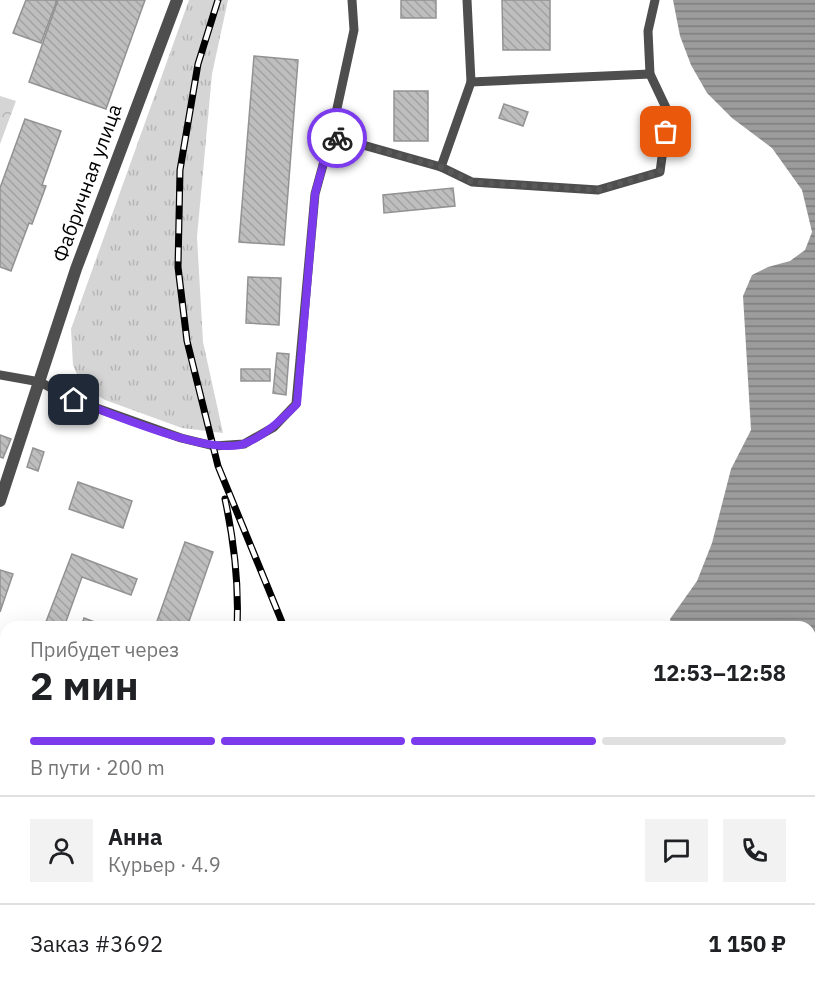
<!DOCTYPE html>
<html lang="ru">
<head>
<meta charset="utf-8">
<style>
	body { margin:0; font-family:"IBM Plex Sans",sans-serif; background:#f2f2f2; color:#202124; height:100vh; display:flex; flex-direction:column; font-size:22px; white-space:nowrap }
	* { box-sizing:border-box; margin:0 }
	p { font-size:20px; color:#757577 }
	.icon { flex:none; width:33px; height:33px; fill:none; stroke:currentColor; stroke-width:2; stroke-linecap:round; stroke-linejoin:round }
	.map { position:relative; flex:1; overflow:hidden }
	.sheet { position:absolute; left:0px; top:621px; width:816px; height:372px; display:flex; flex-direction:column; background:#fff; border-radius:18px 18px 0 0; box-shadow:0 6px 24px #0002 }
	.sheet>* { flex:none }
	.pin { position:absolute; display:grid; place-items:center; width:51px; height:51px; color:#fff; margin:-26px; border-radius:12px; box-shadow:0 3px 9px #0006 }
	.courier { position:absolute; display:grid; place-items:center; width:60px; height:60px; margin:-30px; border:4px solid #7c3aed; border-radius:50%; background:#fff; color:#222; box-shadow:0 2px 8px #0007 }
	.overview em { font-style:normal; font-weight:700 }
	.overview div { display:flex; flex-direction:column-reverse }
	.overview { display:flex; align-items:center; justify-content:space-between; height:102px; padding:0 30px }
	h1 { font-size:39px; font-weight:700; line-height:45px }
	.bar { display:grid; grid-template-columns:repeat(4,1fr); gap:9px 6px; align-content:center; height:72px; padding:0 30px }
	.bar i { height:8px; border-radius:4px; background:#e0e0e0 }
	.bar .on { background:#7c3aed }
	.bar p { grid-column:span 4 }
	.line { display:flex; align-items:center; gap:15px; padding:0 30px; border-top:2px solid #e0e0e0 }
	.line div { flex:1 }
	.round { display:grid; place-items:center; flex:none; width:63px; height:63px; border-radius:0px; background:#f2f2f2 }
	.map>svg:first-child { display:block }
	.grass { fill:url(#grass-tufts) }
	.forest { fill:url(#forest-crowns) }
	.water { fill:url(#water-rules) }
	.building { fill:url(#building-back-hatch); stroke:#929292; stroke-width:1.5 }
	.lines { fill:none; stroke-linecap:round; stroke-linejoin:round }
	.service { stroke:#4e4e4e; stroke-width:9 }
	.minor { stroke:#4e4e4e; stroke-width:12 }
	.rail-casing { stroke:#000; stroke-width:7 }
	.rail { stroke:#fff; stroke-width:4.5; stroke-dasharray:14; stroke-linecap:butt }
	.done { stroke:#595959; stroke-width:6; stroke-dasharray:0 10.8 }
	.route { stroke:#7c3aed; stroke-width:8 }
	.labels { text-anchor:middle; stroke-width:4.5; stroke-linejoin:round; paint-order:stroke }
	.street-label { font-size:20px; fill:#000; stroke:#fff }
</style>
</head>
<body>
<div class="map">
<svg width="815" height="993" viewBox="0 0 815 993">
	<defs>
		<pattern id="grass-tufts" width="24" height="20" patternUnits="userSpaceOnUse" patternTransform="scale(1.5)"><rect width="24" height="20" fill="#d5d5d5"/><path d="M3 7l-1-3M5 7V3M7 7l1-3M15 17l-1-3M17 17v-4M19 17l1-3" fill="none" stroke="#b5b5b5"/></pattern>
		<pattern id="forest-crowns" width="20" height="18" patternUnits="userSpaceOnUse" patternTransform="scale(1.5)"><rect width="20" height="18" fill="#d5d5d5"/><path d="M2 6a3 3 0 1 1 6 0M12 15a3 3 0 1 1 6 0" fill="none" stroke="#b5b5b5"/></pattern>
		<pattern id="water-rules" width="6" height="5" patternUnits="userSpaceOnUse" patternTransform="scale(1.5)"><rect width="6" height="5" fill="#9c9c9c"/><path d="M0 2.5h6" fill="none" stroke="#7d7d7d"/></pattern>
		<pattern id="building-back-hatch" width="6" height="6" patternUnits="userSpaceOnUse" patternTransform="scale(1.5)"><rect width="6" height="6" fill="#bebebe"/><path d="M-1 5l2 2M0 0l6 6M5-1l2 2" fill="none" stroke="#a2a2a2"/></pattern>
	</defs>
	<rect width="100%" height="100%" fill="#fff"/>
	<polygon class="grass" points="189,0 228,0 212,74 197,237 203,342 223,433 182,428 105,400 82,386 73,365 71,329"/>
	<polygon class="forest" points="0,96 16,101 0,144"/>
	<polygon class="water" points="673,0 815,0 815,993 442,993 446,987 810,987 810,627 672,627 670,619 697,581 712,543 731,469 751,430 743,296 752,275 768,267 790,261 805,250 812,232 802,190 772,148 732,118 707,93 691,65 680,36"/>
	<g class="building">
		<polygon points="26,0 57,0 41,43 13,33"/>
		<polygon points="58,0 145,0 106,109 29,82"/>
		<rect x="401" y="0" width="35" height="18"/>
		<polygon points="502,0 550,0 550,50 503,50"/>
		<polygon points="254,56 298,60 284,245 239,242"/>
		<rect x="394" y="91" width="34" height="50"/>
		<polygon points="504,104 528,112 523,126 499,118"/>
		<polygon points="25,119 61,131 42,185 46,186 32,224 29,223 11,271 0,267 0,188"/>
		<polygon points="453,188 455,206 384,213 383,195"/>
		<polygon points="248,277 281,278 279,325 246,323"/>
		<polygon points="277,353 289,354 286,395 273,393"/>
		<rect x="241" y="369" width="29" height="12"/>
		<polygon points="0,435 11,439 3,458 0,457"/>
		<polygon points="33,448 44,452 38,471 27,467"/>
		<polygon points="78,482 132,501 123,528 69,509"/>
		<polygon points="185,542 213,552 187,627 155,627"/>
		<polygon points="72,554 137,579 131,595 82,577 64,627 44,627"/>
		<polygon points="0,570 13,574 0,612"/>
		<polygon points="84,618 100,624 99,627 81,627"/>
	</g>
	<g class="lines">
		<g class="service">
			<polyline points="471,82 650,74"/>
			<polyline points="331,136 441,167 472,182 598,190 660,172 668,112 650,74 648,31 655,0"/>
			<polyline points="441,167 471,82 467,0"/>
			<polyline points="0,375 40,382 74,400 181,438 214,446 244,444 274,427 296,404 315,194 331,136 354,30 352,0"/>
			<polyline points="0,689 6,691"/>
			<polyline points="116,993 118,987"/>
		</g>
		<g class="minor">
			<polyline points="0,501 76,269 177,0"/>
			<polyline points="0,844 6,863"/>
			<polyline points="46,987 48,993"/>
		</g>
		<defs>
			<g id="rail">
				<polyline points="218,0 198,64 180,170 178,267 187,341 218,466 284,627"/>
				<path d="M225,499C234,541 239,584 237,627"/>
				<polyline points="132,993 134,987"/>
				<polyline points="366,993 366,987"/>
			</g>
		</defs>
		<use href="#rail" class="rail-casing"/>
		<use href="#rail" class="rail"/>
	</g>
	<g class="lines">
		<polyline class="done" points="337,138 441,167 472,182 598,190 660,172 666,132"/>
		<path class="route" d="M74,400C110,413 213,458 246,443C267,434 281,420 297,404L315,194L331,136L337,138"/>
	</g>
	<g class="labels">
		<g class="street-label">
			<text transform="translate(87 183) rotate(-70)" y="7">Фабричная улица</text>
		</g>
	</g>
</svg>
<div class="pin" style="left:666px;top:132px;background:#ea580c"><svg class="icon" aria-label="bag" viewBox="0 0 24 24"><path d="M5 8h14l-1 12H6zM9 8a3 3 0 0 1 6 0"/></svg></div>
<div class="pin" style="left:74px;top:400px;background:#1f2937"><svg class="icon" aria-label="home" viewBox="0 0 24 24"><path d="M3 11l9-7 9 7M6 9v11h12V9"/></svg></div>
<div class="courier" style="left:337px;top:138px"><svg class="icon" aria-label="bike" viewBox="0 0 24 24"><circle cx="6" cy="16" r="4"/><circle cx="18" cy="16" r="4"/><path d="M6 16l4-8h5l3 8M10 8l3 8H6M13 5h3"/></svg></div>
<section class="sheet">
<div class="overview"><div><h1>2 мин</h1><p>Прибудет через</p></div><em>12:53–12:58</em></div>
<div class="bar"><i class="on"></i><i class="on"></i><i class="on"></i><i></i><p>В пути · 200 m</p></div>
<div class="line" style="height:108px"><a class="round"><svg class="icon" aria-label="person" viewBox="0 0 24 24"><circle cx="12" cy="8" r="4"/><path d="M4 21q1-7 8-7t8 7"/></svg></a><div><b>Анна</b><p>Курьер · 4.9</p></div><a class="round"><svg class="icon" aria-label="chat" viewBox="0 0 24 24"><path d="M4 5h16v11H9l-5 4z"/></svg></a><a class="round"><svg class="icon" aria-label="phone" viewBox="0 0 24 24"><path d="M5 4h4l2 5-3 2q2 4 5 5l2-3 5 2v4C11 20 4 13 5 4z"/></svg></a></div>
<div class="line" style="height:78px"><div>Заказ #3692</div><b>1 150 ₽</b></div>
</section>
</div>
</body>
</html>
